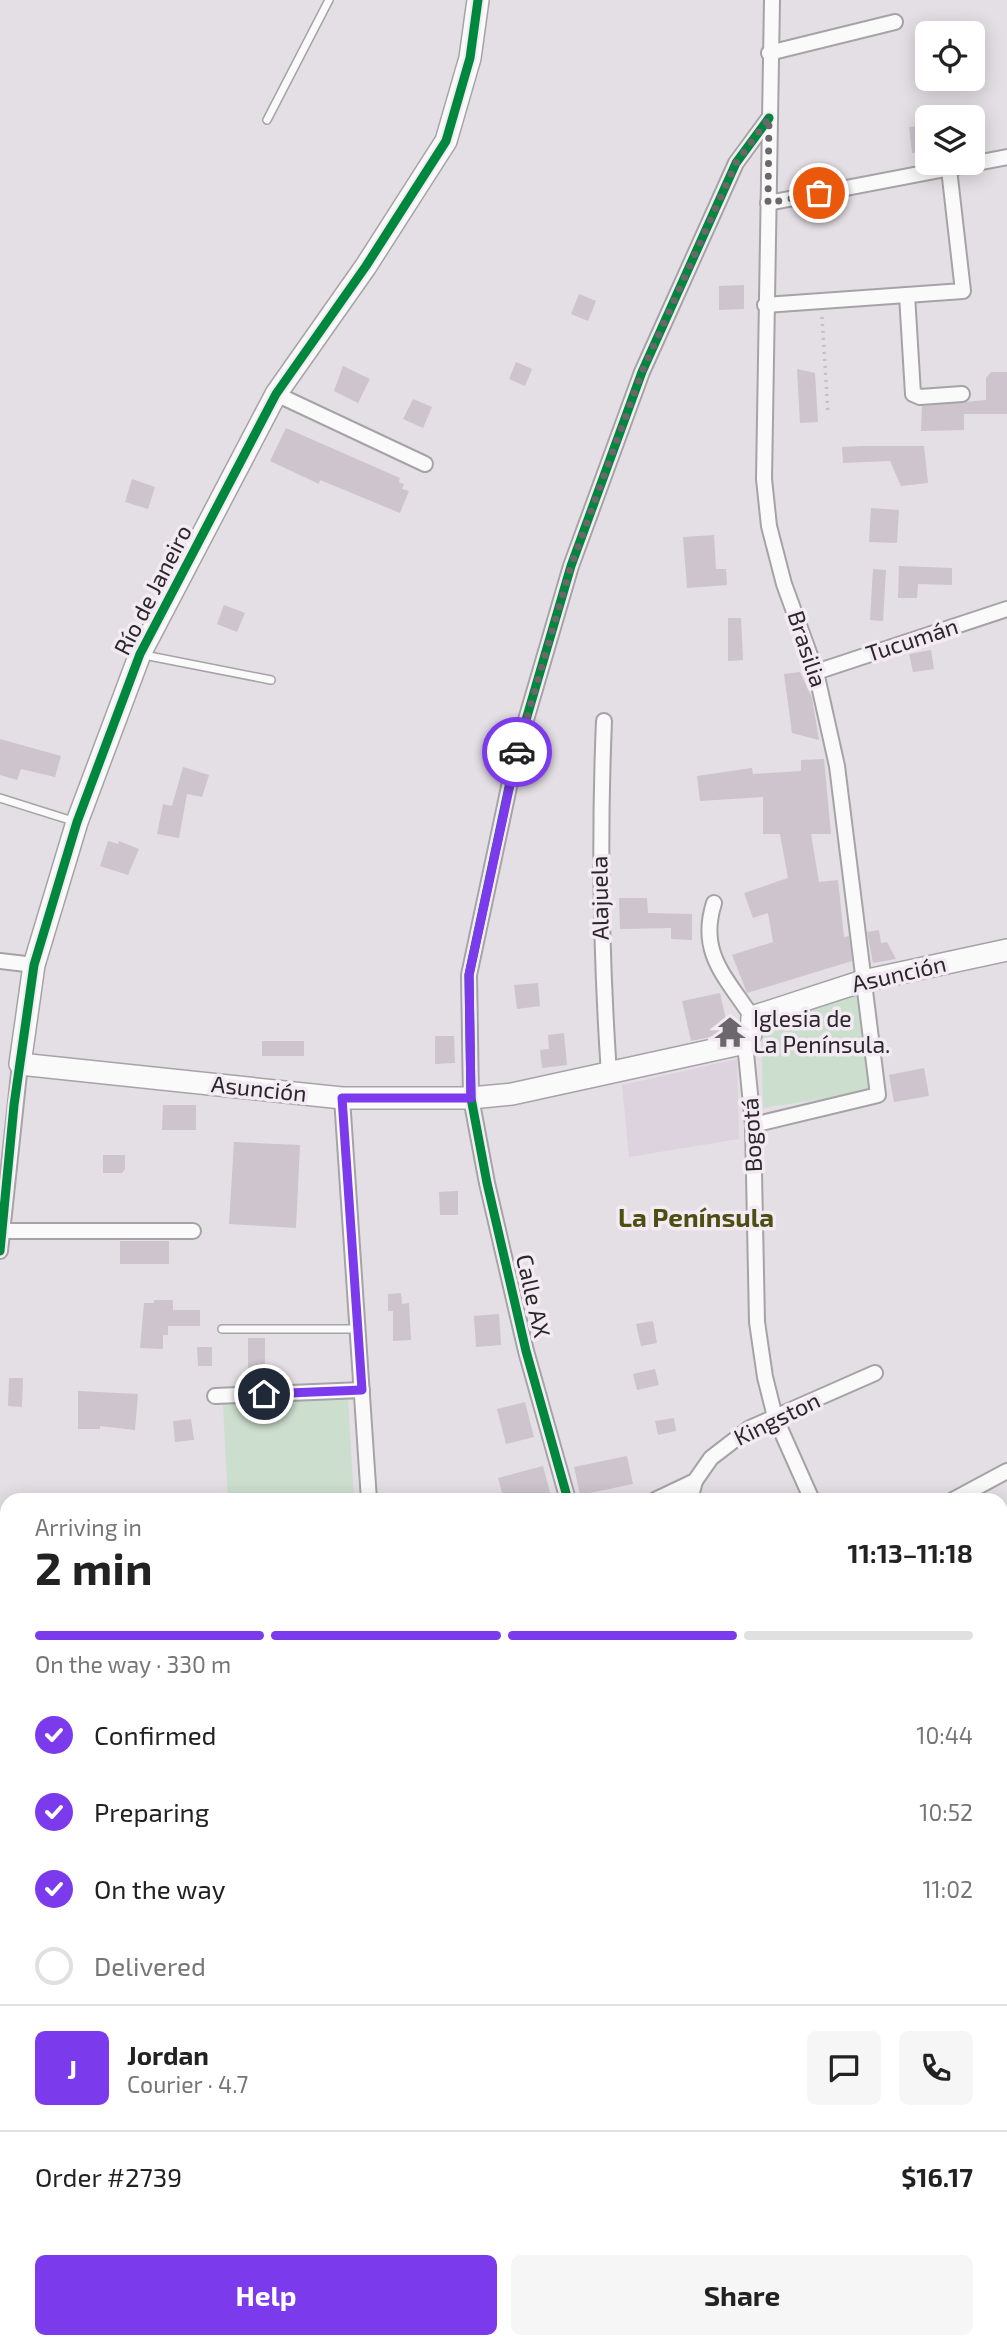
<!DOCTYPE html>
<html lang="en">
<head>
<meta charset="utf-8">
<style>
	body { margin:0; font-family:"Exo 2",sans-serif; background:#f6f6f6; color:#222; height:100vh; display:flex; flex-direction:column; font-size:26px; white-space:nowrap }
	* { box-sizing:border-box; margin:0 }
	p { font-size:23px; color:#767676 }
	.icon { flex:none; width:38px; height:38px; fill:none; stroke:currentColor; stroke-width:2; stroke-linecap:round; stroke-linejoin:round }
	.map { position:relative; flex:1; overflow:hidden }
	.drawer { position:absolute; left:0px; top:1493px; width:1008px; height:856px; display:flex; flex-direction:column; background:#fff; border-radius:21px 21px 0 0; box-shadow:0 4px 18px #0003 }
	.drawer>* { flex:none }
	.controls { position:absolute; left:915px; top:21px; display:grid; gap:14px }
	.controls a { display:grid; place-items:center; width:70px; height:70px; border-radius:10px; background:#fff; box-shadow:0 4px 18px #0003; font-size:35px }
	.pin { position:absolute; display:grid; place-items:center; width:60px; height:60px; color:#fff; margin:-30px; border:4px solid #fff; border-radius:50%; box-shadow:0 2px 7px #0007 }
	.courier { position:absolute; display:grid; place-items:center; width:70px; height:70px; margin:-35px; border:5px solid #7c3aed; border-radius:50%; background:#fff; color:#222; box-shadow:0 2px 9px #0007 }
	.headline em { font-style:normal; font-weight:700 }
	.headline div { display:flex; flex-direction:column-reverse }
	.headline { display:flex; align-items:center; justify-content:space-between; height:119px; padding:0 35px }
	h1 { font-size:46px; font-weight:700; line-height:52px }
	.bar { display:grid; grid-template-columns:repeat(4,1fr); gap:10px 7px; align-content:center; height:84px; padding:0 35px }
	.bar i { height:9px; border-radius:5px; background:#e0e0e0 }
	.bar .current { background:#7c3aed }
	.bar p { grid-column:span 4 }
	.line { display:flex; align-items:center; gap:18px; padding:0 35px; border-top:2px solid #e0e0e0 }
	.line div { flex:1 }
	.round { display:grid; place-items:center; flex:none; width:74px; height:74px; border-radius:10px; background:#f6f6f6 }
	ol { padding:0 35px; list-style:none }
	li { display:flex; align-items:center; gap:21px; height:77px }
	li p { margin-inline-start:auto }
	li .icon { padding:7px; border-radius:50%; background:#7c3aed; color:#fff; stroke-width:4 }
	li:last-child { color:#767676 }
	li i { width:38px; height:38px; border:4px solid #e0e0e0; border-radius:50% }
	.button { display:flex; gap:14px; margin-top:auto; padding:14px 35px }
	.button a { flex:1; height:80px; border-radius:10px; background:#7c3aed; color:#fff; font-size:28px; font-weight:700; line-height:80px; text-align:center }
	.button a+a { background:#f6f6f6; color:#222 }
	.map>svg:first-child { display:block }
	.education { fill:#ddd3df }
	.green { fill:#ccdece }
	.building { fill:#cdc4cd }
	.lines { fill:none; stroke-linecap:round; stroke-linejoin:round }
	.lane-casing { stroke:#a6a3a6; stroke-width:10 }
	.street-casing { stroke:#a6a3a6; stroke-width:18 }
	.secondary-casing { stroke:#a6a3a6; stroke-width:24 }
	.path { stroke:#c2c1c2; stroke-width:3.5; stroke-dasharray:2 5; stroke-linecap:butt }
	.lane { stroke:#fbfafb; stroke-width:7 }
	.street { stroke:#fbfafb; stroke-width:14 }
	.secondary { stroke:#fbfafb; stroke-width:21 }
	.cycleway-casing { stroke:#f3eaf3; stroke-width:13 }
	.cycleway { stroke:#00873e; stroke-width:9 }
	.done { stroke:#6b676b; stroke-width:7; stroke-dasharray:0 12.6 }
	.route { stroke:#7c3aed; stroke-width:9 }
	.labels { text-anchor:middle; stroke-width:7; stroke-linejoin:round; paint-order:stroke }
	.street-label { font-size:23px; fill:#2a272a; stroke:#f3eaf3 }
	.poi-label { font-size:23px; fill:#2a272a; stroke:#f3eaf3; text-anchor:start }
	.quarter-label { font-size:26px; font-weight:bold; fill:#4d4e11; stroke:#f3eaf3 }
</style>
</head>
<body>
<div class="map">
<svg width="1007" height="2348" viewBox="0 0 1007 2348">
	<rect width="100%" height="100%" fill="#e4dfe4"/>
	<polygon class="education" points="737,1059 739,1139 629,1157 622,1085"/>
	<g class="green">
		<polygon points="858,992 871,1091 763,1108 761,1018"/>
		<polygon points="348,1398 354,1500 228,1500 223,1404"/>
	</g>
	<g class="building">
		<polygon points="928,125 928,151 912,153 909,127"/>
		<polygon points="744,285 744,309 719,310 719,286"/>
		<polygon points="579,294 596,301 588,321 571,314"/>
		<polygon points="516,362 532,369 525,386 509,379"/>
		<polygon points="343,366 370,379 358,403 334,391"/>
		<polygon points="797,369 815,373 818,422 800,423"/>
		<polygon points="991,372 1007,372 1007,414 964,414 964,430 921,431 922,406 986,400 986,378"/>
		<polygon points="413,399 432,407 423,428 403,419"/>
		<polygon points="286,428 400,478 399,482 404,484 402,489 409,491 400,513 320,480 319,484 270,461"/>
		<polygon points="862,446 924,446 928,483 901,486 890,461 843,463 842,447"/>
		<polygon points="132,479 155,487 148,509 125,502"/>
		<polygon points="871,508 899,510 897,543 869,542"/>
		<polygon points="714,535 716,569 726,569 727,585 687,588 683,537"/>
		<polygon points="899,566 952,568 952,585 918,584 917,598 898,598"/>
		<polygon points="873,569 886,570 883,621 870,620"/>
		<polygon points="224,605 245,613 237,632 217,624"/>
		<polygon points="728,618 741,618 743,660 728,661"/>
		<polygon points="931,650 934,669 913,672 909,654"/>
		<polygon points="800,672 812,698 819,740 792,733 784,674"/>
		<polygon points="0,739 61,756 55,777 21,769 17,780 0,775"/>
		<polygon points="824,759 831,834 811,834 819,882 838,880 844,937 849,936 852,961 747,993 732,955 773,942 768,913 753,918 744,893 788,878 780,834 763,834 763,797 700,801 697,776 752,768 753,774 801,771 801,760"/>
		<polygon points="183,767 209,775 202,797 187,794 179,838 157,834 163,804 172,806"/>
		<polygon points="108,841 118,844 119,841 139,849 128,875 100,866"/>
		<polygon points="619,898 647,898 648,913 692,914 692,940 671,939 671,928 620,929"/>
		<polygon points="879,930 881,943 887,942 896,959 873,963 867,932"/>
		<polygon points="538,983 540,1006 517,1009 514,985"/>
		<polygon points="720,993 729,1033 691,1041 682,1001"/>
		<polygon points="564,1033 567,1065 542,1068 540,1050 549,1049 548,1035"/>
		<polygon points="435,1036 454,1036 455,1063 435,1064"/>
		<rect x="262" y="1041" width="42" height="15"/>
		<polygon points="924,1068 929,1096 894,1102 889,1075"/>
		<polygon points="163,1105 196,1105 196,1130 162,1130"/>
		<polygon points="234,1142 300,1145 296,1228 229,1224"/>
		<polygon points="103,1155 125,1155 125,1169 122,1173 103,1173"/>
		<polygon points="458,1191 458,1215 440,1215 439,1192"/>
		<rect x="120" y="1241" width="49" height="23"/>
		<polygon points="401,1293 402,1304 409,1303 411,1340 393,1341 393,1311 388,1311 388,1294"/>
		<polygon points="154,1300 173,1300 173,1310 200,1310 200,1326 168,1326 168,1335 163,1335 163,1349 140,1348 144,1303 154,1303"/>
		<polygon points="499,1314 501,1345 476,1347 474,1316"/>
		<polygon points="653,1321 657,1343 641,1346 636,1324"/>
		<rect x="248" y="1338" width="17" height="32"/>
		<polygon points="197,1347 212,1347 212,1366 198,1366"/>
		<polygon points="655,1369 659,1385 637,1390 633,1374"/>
		<polygon points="9,1378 23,1378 22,1407 8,1406"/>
		<polygon points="78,1391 138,1394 135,1430 100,1426 100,1429 78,1429"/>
		<polygon points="525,1402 534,1437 506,1444 497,1409"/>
		<polygon points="674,1418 676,1431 658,1435 655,1421"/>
		<polygon points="191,1419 194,1440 175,1442 173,1421"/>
		<polygon points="627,1456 633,1484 580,1495 574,1467"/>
		<polygon points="543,1466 551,1496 537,1500 504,1500 498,1478"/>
	</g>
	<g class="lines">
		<defs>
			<g id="lane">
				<polyline points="267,120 329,0"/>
				<polyline points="144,655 271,680"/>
				<polyline points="0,798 76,822"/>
				<polyline points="222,1329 357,1329"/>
				<polyline points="0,1585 7,1585"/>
			</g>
			<g id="street">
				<polyline points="769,53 895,22"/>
				<polyline points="768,203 1007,157"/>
				<polyline points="907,295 913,394 920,397 962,394"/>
				<polyline points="765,305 963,291 949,169"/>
				<polyline points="276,394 425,464"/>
				<polyline points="816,672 1007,609"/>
				<path d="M604,721C599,840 601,956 609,1074"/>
				<path d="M714,903C698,953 726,977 752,1017"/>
				<polyline points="0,961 34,965"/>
				<polyline points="745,1043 753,1125 757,1322 765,1377 775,1417 812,1500"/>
				<polyline points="342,1098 369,1500"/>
				<polyline points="753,1125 878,1095 837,766 816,672 784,584 769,526 764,479 772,0"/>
				<polyline points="2,1231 193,1231"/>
				<polyline points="0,1251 20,1064"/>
				<polyline points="215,1396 362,1390"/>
				<polyline points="568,1500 526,1351 487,1183 471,1098 469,975 516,754 571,566 642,372 736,163 769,118"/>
				<polyline points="655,1500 695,1481 711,1458 750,1428 875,1373"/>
				<polyline points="690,1500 695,1481"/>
				<polyline points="953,1500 1007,1471"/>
				<polyline points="0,1618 7,1681"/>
				<polyline points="1001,1673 1007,1669"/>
				<polyline points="1001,1848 1007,1845"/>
				<polyline points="0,1874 7,1876"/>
				<polyline points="1001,1959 1007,1976"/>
				<polyline points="1001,2253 1007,2253"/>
				<polyline points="115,2342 117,2348"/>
				<polyline points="382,2348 384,2342"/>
			</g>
			<polyline id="secondary" points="478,0 470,58 446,141 366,266 276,394 140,654 77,822 34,965 20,1064 342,1098 471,1098 512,1094 745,1043 751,1034 752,1017 863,981 1007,950"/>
		</defs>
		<use href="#lane" class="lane-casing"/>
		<use href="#street" class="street-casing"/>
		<use href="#secondary" class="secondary-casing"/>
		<polyline class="path" points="822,317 828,413"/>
		<use href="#lane" class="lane"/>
		<use href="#street" class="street"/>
		<use href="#secondary" class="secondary"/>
		<defs>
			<g id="cycleway">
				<polyline points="0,1251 14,1105 34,965 77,822 140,654 276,394 366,266 446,141 470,58 478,0"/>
				<polyline points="568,1500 526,1351 487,1183 471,1098 469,975 516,754 571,566 642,372 736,163 769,118"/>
			</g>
		</defs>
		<use href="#cycleway" class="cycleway-casing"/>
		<use href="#cycleway" class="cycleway"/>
	</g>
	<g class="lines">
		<polyline class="done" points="517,752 571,566 642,372 736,163 769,118 768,203 819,193"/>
		<polyline class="route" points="264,1394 362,1390 342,1098 471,1098 469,975 517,752"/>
	</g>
	<defs>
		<symbol id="temple-bare" viewBox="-9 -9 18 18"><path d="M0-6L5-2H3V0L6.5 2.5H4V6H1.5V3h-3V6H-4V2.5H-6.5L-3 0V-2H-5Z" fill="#6b676b" stroke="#f3eaf3" stroke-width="2.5" paint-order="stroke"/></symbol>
	</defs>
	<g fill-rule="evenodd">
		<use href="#temple-bare" x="708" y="1010" width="44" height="44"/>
	</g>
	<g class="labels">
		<g class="street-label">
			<text transform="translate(153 590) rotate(-63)" y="8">Río de Janeiro</text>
			<text transform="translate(912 640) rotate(-18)" y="8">Tucumán</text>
			<text transform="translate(807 649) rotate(72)" y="8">Brasilia</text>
			<text transform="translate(600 898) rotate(-91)" y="8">Alajuela</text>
			<text transform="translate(899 974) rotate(-13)" y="8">Asunción</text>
			<text transform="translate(259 1089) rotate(6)" y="8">Asunción</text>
			<text transform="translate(752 1135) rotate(-93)" y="8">Bogotá</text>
			<text transform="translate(533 1296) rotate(77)" y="8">Calle AX</text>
			<text transform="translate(777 1419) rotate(-26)" y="8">Kingston</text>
		</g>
		<g class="poi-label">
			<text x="753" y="1027">Iglesia de<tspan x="753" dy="26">La Península.</tspan></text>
		</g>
		<g class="quarter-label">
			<text x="696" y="1227">La Península</text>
		</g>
	</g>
</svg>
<div class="controls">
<a><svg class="icon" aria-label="locate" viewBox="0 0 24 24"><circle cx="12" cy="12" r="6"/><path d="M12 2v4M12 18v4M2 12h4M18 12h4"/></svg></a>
<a><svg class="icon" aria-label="layers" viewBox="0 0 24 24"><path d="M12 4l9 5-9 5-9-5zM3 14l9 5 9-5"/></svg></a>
</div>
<div class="pin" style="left:819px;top:193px;background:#ea580c"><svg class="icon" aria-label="bag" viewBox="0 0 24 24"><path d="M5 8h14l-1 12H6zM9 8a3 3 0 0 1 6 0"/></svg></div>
<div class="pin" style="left:264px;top:1394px;background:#1f2937"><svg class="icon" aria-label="home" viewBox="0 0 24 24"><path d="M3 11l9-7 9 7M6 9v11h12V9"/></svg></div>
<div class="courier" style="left:517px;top:752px"><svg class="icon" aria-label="car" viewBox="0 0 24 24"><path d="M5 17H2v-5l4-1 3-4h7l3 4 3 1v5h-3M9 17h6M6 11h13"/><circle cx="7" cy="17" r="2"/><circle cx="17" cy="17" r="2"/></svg></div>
<section class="drawer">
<div class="headline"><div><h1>2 min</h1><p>Arriving in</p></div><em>11:13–11:18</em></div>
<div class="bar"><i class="current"></i><i class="current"></i><i class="current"></i><i></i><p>On the way · 330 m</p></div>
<ol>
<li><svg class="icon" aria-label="check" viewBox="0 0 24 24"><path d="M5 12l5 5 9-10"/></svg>Confirmed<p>10:44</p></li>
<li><svg class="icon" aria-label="check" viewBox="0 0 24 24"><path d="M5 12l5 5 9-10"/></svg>Preparing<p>10:52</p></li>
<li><svg class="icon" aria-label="check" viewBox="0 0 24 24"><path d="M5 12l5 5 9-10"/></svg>On the way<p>11:02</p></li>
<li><i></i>Delivered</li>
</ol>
<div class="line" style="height:126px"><b class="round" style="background:#7c3aed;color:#fff">J</b><div><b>Jordan</b><p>Courier · 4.7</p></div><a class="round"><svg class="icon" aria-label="chat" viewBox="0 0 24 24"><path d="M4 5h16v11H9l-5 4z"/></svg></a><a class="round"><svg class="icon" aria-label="phone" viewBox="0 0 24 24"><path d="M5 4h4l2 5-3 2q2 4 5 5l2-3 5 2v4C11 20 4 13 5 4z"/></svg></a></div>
<div class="line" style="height:91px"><div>Order #2739</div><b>$16.17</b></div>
<div class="button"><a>Help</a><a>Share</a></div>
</section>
</div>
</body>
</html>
